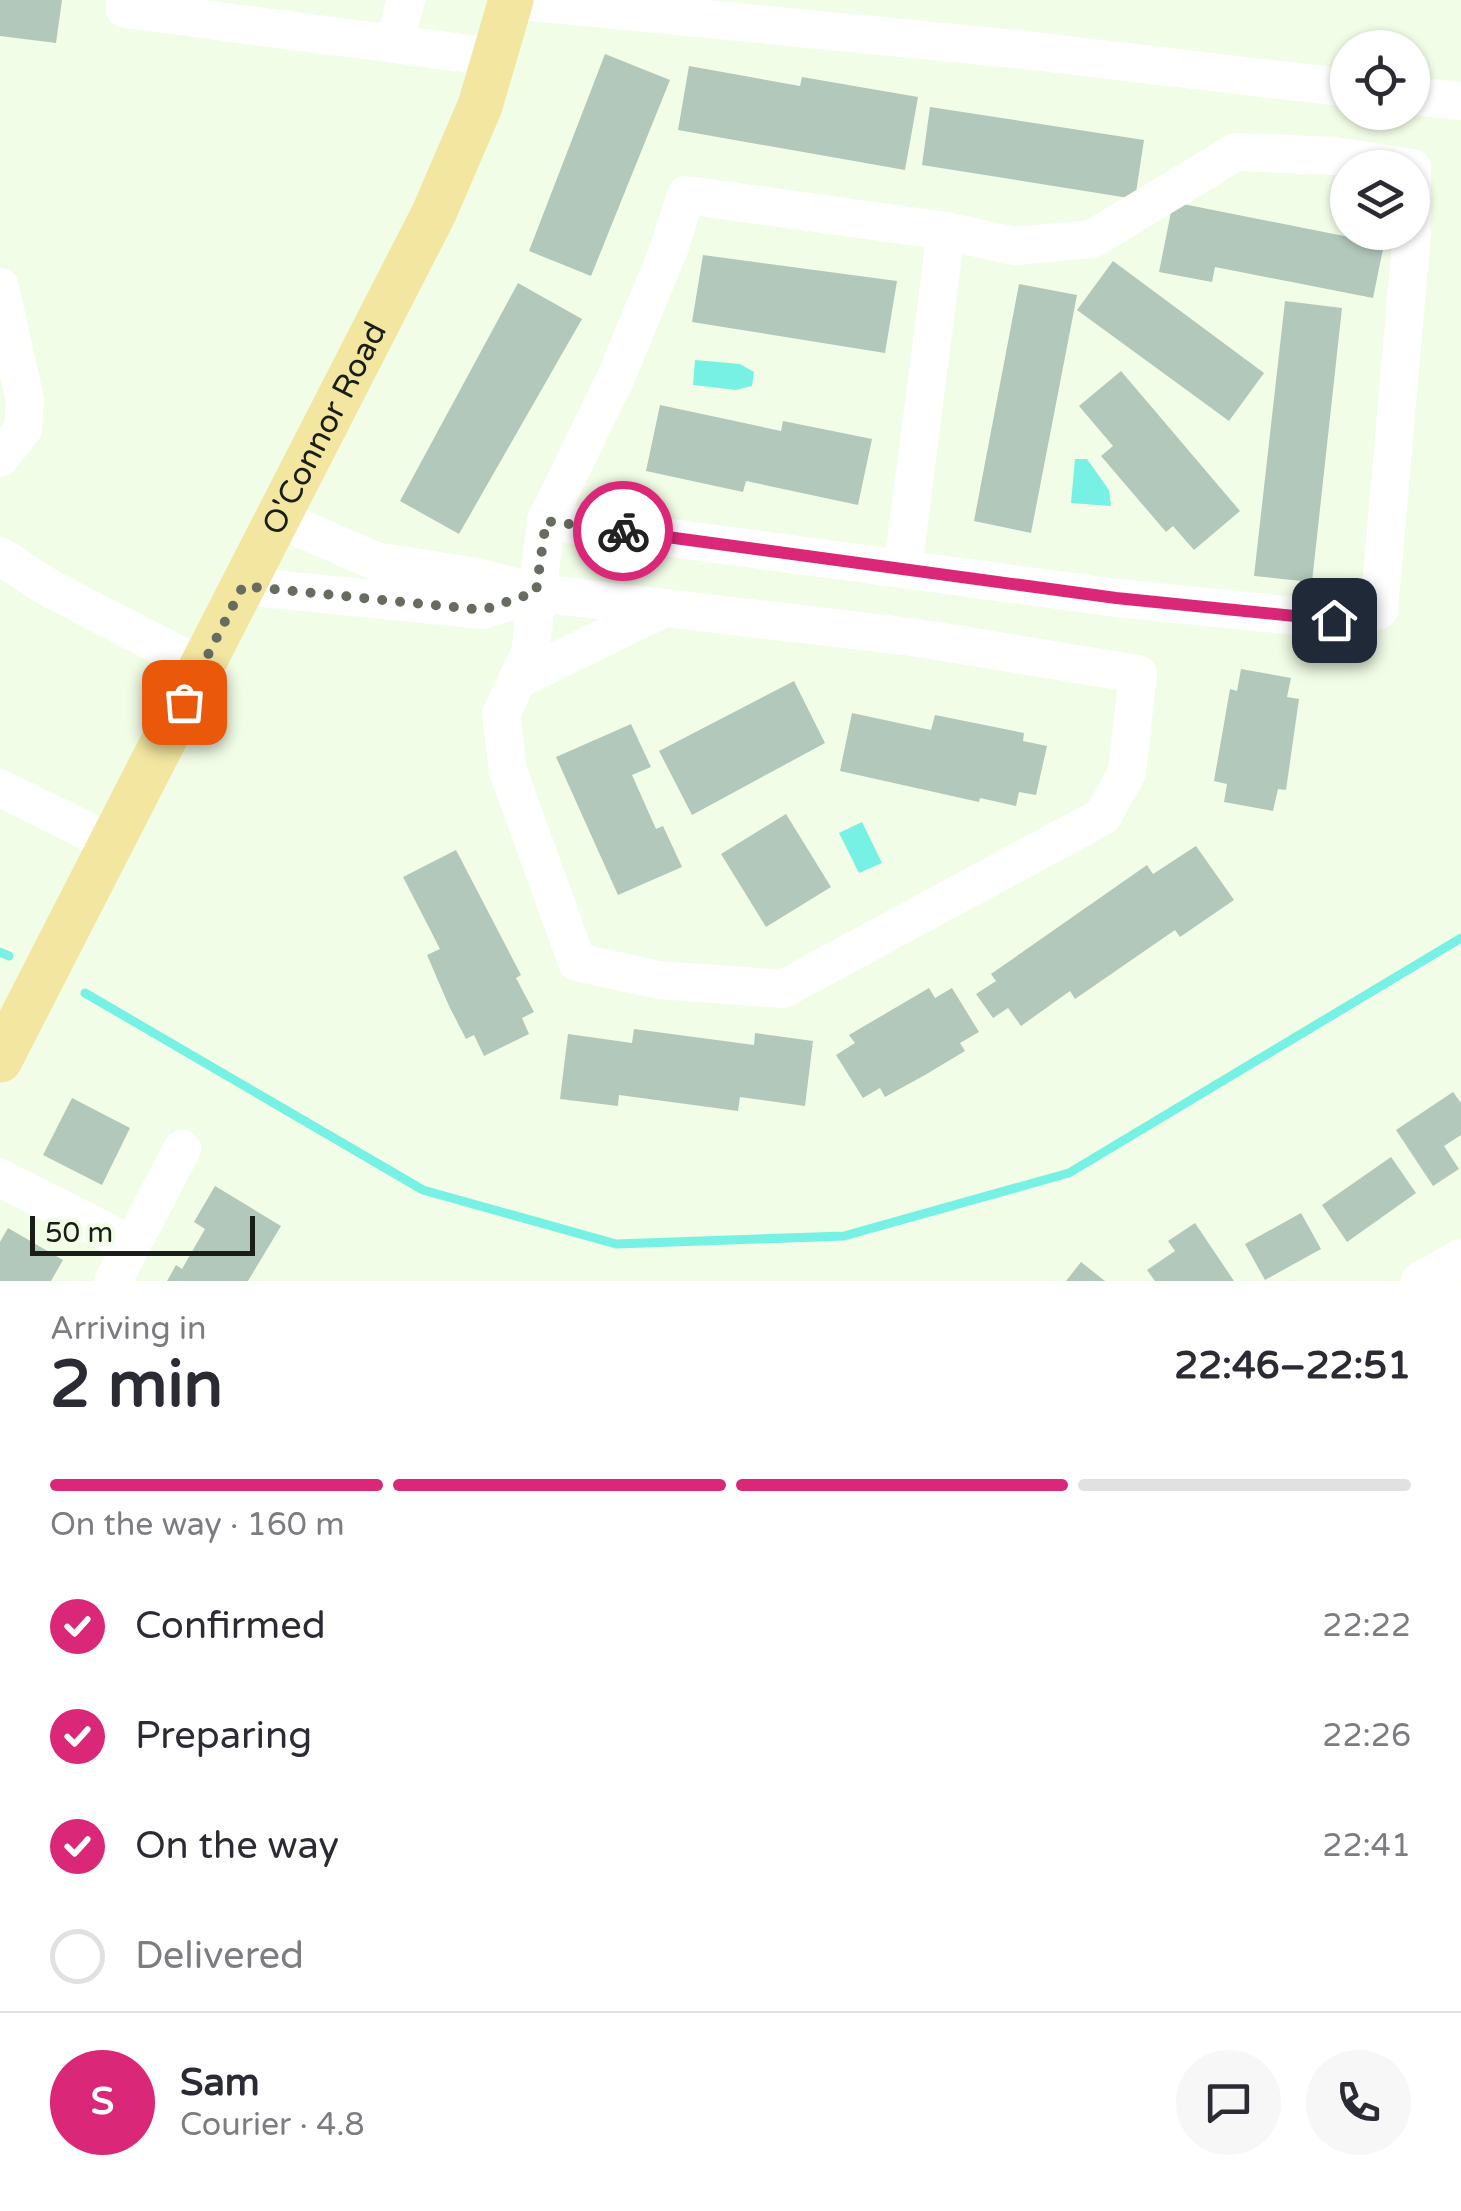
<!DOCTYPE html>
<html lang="en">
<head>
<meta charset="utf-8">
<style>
	body { margin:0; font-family:"Varela Round",sans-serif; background:#f7f7f7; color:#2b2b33; height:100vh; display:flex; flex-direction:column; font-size:38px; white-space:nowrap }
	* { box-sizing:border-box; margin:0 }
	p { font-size:32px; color:#7c7c81 }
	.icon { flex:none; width:55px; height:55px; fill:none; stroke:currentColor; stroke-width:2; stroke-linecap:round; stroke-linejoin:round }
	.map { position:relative; height:1281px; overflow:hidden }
	.side { display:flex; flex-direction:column; background:#fff; flex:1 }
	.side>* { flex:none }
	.buttons { position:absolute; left:1330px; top:30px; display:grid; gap:20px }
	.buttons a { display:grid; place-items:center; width:100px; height:100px; border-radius:50%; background:#fff; box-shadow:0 2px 8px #0004; font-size:50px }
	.scale { position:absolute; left:30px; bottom:25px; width:225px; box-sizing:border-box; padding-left:10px; border:5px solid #1a1e16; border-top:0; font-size:28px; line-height:35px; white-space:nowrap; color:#1a1e16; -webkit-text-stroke:8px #f2fde7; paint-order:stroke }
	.pin { position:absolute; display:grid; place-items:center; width:85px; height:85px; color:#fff; margin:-42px; border-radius:20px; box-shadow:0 5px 15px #0006 }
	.courier { position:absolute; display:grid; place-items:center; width:100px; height:100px; margin:-50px; border:8px solid #db2777; border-radius:50%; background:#fff; color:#222; box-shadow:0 2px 12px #0007 }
	.head em { font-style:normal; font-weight:700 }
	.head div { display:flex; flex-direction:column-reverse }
	.head { display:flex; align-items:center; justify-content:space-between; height:170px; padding:0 50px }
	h1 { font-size:65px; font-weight:700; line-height:75px }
	.bar { display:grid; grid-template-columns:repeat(4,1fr); gap:15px 10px; align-content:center; height:120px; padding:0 50px }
	.bar i { height:12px; border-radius:8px; background:#e1e1e2 }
	.bar .current { background:#db2777 }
	.bar p { grid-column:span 4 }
	.line { display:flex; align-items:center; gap:25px; padding:0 50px; border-top:2px solid #e1e1e2 }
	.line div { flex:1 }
	.round { display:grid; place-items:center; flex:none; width:105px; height:105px; border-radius:52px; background:#f7f7f7 }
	ol { padding:0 50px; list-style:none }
	li { display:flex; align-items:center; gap:30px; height:110px }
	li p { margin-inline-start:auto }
	li .icon { padding:10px; border-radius:50%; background:#db2777; color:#fff; stroke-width:4 }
	li:last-child { color:#7c7c81 }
	li i { width:55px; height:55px; border:5px solid #e1e1e2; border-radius:50% }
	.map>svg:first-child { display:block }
	.water { fill:#77f1e4 }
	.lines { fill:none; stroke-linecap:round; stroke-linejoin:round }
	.stream { stroke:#77f1e4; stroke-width:9 }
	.building { fill:#b2c8ba }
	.minor { stroke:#fff; stroke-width:38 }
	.major { stroke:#f3e6a0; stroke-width:45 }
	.done { stroke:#666c5f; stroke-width:10; stroke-dasharray:0 18 }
	.route { stroke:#db2777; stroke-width:12 }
	.labels { text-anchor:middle; stroke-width:8; stroke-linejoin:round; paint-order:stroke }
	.street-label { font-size:32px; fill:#1a1e16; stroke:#f2fde7 }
</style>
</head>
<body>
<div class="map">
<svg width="1461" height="1281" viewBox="0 0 1461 1281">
	<rect width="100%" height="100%" fill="#f2fde7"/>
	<g class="water">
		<polygon points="695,360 740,364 754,372 752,386 736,390 693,385"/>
		<polygon points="1075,459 1087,459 1109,490 1111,506 1071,503"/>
		<polygon points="862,822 882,863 859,873 839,833"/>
	</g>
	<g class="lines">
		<g class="stream">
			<polyline points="0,952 9,956"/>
			<polyline points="85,993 423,1190 616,1244 844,1236 1069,1173 1461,938"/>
		</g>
	</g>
	<g class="building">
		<polygon points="0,0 62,0 56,43 0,36"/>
		<polygon points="605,54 670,80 591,276 529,251"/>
		<polygon points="689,66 800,86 802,77 918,97 905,170 678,130"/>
		<polygon points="930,107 1144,140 1135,199 922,165"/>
		<polygon points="1173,202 1384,244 1373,298 1215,267 1212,282 1159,272"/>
		<polygon points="703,255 897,281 885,353 692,322"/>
		<polygon points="1113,261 1264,373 1229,421 1077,310"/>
		<polygon points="518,283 582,319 459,534 400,501"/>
		<polygon points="1019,284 1077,295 1031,533 974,521"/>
		<polygon points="1285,301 1342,308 1312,582 1254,576"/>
		<polygon points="1121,371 1240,511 1194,550 1173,526 1166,532 1101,456 1113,446 1079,406"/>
		<polygon points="660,405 781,431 783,421 872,439 858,505 746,481 743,492 646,471"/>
		<polygon points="1241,669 1291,678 1287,697 1299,699 1286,790 1278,789 1273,811 1224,802 1227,784 1214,781 1230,689 1237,691"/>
		<polygon points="794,681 825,743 692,815 659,751"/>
		<polygon points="852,713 931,730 935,715 1024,733 1023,741 1047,746 1036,795 1019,792 1016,806 980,798 979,802 840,771"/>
		<polygon points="631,724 651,767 632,775 656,829 663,826 682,867 618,895 556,757"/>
		<polygon points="786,814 831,887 766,927 721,854"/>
		<polygon points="1196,846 1234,900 1180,937 1175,930 1075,999 1070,991 1021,1026 1008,1008 993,1018 976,994 996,981 991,974 1147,865 1153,874"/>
		<polygon points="456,850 521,975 516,978 534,1012 522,1018 529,1034 484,1056 474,1035 466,1039 449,1006 427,955 440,949 403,877"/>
		<polygon points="929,988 935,998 952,988 979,1032 960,1043 965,1051 925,1075 885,1097 880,1088 863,1098 836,1055 855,1043 849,1035"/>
		<polygon points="634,1029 754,1045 755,1033 813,1041 805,1106 740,1097 738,1111 619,1095 618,1106 560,1099 568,1034 632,1043"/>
		<polygon points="1453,1092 1461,1103 1461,1135 1444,1146 1459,1169 1433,1186 1396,1130"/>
		<polygon points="72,1098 130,1128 102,1185 43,1155"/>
		<polygon points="1391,1157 1416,1193 1347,1242 1322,1205"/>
		<polygon points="215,1186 281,1226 248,1281 167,1281 176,1265 182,1269 205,1229 194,1222"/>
		<polygon points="1301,1213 1321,1249 1265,1280 1245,1244"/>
		<polygon points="1195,1223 1234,1281 1155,1281 1147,1270 1175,1251 1168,1241"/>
		<polygon points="8,1228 63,1260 51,1281 0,1281 0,1242"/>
		<polygon points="1081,1262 1105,1281 1066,1281"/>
	</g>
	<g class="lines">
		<g class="minor">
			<polyline points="126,0 125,9 494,57"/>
			<polyline points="513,0 1025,50 1348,88"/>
			<polyline points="394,44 406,0"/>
			<polyline points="1412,96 1461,101"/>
			<polyline points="1412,168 1412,216"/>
			<polyline points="0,287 25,400 23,429 0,458"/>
			<polyline points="277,518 375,561 477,577 537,593 912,637 1138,674 1127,772 1103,816 783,989 659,980 577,962 508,771 501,714 530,653 546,521 616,377 669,249 686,195 946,231 1014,246 1092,239 1236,152 1335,156 1412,168"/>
			<polyline points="546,521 1117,598 1334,620 1379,610 1412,232"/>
			<polyline points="0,556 49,588 202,667"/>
			<polyline points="903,567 946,231"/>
			<polyline points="243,586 483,610 537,593"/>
			<polyline points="517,680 665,608"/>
			<polyline points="0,788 111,843"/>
			<polyline points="0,1178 132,1245"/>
			<polyline points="113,1281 182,1149"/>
			<polyline points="1420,1281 1461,1258"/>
		</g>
		<path class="major" id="s1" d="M0,1060L434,213L480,106L511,0"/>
	</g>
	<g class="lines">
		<polyline class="done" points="184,702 243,586 483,610 536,592 546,521 623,531"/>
		<polyline class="route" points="623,531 1116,598 1334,620"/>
	</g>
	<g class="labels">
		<g class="street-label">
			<text dy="11" stroke="none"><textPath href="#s1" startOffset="710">O'Connor Road</textPath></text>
		</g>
	</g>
</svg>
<div class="buttons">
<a><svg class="icon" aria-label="locate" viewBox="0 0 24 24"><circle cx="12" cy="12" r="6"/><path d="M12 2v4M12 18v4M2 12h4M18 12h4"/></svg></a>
<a><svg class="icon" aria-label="layers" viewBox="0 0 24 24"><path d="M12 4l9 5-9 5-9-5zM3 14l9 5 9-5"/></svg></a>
</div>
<div class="scale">50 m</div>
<div class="pin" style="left:184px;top:702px;background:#ea580c"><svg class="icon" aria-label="bag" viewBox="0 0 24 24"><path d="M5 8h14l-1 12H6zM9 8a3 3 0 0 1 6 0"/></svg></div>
<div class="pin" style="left:1334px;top:620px;background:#1f2937"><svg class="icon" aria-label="home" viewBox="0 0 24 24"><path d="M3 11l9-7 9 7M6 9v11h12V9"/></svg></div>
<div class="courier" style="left:623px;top:531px"><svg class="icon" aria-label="bike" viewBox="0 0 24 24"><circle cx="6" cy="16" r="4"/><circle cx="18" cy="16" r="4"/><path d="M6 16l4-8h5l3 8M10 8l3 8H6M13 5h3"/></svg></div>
</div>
<section class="side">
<div class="head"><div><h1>2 min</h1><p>Arriving in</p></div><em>22:46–22:51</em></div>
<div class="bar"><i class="current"></i><i class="current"></i><i class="current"></i><i></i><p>On the way · 160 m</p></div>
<ol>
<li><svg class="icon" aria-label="check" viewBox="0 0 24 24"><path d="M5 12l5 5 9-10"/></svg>Confirmed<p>22:22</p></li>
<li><svg class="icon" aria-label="check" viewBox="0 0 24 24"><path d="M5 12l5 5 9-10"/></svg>Preparing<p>22:26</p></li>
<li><svg class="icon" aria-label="check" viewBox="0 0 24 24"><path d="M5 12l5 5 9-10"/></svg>On the way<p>22:41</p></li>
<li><i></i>Delivered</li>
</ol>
<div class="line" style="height:180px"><b class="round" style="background:#db2777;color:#fff">S</b><div><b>Sam</b><p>Courier · 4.8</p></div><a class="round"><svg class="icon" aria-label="chat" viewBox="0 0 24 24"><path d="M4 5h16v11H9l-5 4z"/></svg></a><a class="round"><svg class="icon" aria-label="phone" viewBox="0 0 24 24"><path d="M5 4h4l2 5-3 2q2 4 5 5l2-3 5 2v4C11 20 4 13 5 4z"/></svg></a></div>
</section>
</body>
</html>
